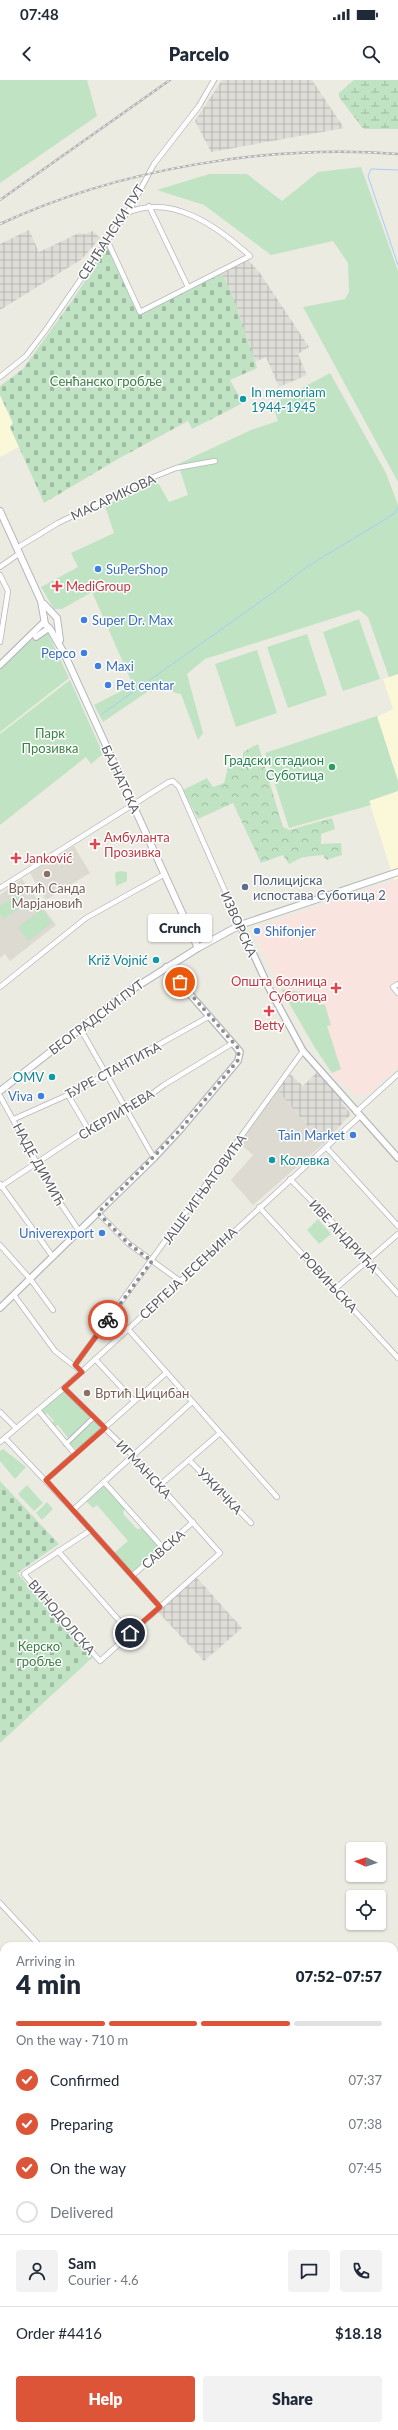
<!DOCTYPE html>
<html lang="en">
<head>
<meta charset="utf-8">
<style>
	body { margin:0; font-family:Lato,sans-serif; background:#f2f2f3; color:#1f2937; height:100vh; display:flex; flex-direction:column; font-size:15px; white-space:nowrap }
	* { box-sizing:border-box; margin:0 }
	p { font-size:13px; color:#747a83 }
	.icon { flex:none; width:22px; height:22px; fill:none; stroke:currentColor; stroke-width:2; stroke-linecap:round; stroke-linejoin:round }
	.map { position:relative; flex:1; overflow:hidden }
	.drawer { position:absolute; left:0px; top:1862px; width:398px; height:488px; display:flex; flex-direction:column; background:#fff; border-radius:12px 12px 0 0; box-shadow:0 1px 3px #0004 }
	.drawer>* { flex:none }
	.needle { width:26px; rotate:273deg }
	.tools { position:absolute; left:346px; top:1762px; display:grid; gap:8px }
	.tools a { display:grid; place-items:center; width:40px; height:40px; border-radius:4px; background:#fff; box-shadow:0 1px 3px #0004; font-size:20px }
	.pin { position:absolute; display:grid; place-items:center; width:34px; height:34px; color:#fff; margin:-17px; border:2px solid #fff; border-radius:50%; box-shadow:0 1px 4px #0007 }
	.courier { position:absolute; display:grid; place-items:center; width:40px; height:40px; margin:-20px; border:3px solid #dd5538; border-radius:50%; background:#fff; color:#222; box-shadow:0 1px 5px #0007 }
	.bubble { position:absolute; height:28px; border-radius:4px; background:#fff; box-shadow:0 1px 3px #0004; font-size:13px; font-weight:800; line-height:28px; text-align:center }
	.headline em { font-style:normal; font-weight:800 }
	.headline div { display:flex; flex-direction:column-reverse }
	.headline { display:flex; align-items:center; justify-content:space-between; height:68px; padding:0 16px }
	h1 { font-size:26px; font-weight:800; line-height:30px }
	.bar { display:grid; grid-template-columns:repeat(4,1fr); gap:6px 4px; align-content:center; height:48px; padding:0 16px }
	.bar i { height:5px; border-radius:3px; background:#e0e1e3 }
	.bar .active { background:#dd5538 }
	.bar p { grid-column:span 4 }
	.line { display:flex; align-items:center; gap:10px; padding:0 16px; border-top:1px solid #e0e1e3 }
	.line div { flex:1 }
	.round { display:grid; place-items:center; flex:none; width:42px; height:42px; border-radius:4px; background:#f2f2f3 }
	ol { padding:0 16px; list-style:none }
	li { display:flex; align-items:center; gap:12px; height:44px }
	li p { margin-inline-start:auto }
	li .icon { padding:4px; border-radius:50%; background:#dd5538; color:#fff; stroke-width:4 }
	li:last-child { color:#747a83 }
	li i { width:22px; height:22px; border:2px solid #e0e1e3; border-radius:50% }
	.action { display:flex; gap:8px; margin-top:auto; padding:8px 16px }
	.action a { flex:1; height:46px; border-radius:4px; background:#dd5538; color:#fff; font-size:16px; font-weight:800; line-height:46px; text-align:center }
	.action a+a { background:#f2f2f3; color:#1f2937 }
	.status { display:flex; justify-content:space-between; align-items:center; height:28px; padding:0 20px; background:#fff; direction:ltr }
	.status svg { height:11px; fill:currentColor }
	header { display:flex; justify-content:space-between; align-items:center; height:52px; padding:0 16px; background:#fff; font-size:18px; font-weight:800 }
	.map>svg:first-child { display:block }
	.commercial { fill:#fbf7d9 }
	.industrial { fill:url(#industrial-grid) }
	.education { fill:#dcdad1 }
	.medical { fill:#f9e4df }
	.green { fill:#c0e3c4 }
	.forest { fill:url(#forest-crowns) }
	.wetland { fill:url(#wetland-marsh) }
	.cemetery { fill:url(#cemetery-stones) }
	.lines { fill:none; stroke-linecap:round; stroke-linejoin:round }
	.stream { stroke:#a6cdf9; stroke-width:1 }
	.pedestrian-casing { stroke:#b5b7bc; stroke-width:5.5 }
	.minor-casing { stroke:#b5b7bc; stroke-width:6 }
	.tertiary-casing { stroke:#b5b7bc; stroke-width:8 }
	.secondary-casing { stroke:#b6b8be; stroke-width:8 }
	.pedestrian { stroke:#fff; stroke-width:3.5 }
	.minor { stroke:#fff; stroke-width:4.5 }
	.tertiary { stroke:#fff; stroke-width:5.5 }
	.secondary { stroke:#fff; stroke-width:6 }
	.rail-casing { stroke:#b3b4b4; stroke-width:2.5 }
	.rail { stroke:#fff; stroke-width:1; stroke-dasharray:3; stroke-linecap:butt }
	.done { stroke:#8e8f8f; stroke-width:4; stroke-dasharray:0 7.2 }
	.route { stroke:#dd5538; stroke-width:5 }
	.culture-dot { fill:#0f9aa8; stroke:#fff; stroke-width:1.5 }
	.shop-dot { fill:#3f7fe0; stroke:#fff; stroke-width:1.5 }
	.health-dot { fill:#e0444e; stroke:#fff; stroke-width:1.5 }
	.leisure-dot { fill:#2e9e5b; stroke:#fff; stroke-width:1.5 }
	.education-dot { fill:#8d6e63; stroke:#fff; stroke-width:1.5 }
	.service-dot { fill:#5c6f8a; stroke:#fff; stroke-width:1.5 }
	.labels { text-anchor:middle; stroke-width:3; stroke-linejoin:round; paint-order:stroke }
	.street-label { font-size:13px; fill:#5b5d62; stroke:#fff }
	.park-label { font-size:13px; fill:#3b8145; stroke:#fff }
	.culture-label { font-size:13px; fill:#0d838f; stroke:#fff; text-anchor:start }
	.shop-label { font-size:13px; fill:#366cbe; stroke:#fff; text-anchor:start }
	.health-label { font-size:13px; fill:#be3a42; stroke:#fff; text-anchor:start }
	.leisure-label { font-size:13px; fill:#27864d; stroke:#fff; text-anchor:end }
	.service-label { font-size:13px; fill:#4e5e75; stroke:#fff; text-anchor:start }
	.education-label { font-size:13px; fill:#785e54; stroke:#fff }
</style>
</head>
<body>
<div class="status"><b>07:48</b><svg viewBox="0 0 49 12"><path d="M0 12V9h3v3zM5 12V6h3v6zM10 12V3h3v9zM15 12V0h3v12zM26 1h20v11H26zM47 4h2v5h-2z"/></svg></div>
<header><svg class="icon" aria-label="back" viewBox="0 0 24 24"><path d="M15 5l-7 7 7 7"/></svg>Parcelo<svg class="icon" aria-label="search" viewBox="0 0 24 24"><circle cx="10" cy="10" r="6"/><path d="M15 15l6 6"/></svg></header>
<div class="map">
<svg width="398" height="2350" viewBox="0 0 398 2350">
	<defs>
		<pattern id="industrial-grid" width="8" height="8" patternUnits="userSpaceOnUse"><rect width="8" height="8" fill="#deddd7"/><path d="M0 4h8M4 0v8" fill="none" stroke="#b7b6b2"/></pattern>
		<pattern id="forest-crowns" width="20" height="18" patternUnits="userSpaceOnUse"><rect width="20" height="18" fill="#c0e3c4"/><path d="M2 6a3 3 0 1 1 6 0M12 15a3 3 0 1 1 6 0" fill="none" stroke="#9fbba3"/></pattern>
		<pattern id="wetland-marsh" width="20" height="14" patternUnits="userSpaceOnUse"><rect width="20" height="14" fill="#c0e3c4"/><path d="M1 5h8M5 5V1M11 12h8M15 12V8" fill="none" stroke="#9fbba3"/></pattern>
		<pattern id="cemetery-stones" width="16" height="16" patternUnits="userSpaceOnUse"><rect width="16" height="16" fill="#c0e3c4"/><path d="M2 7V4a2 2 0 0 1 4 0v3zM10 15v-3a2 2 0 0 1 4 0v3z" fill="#9fbba3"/></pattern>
	</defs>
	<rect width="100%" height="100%" fill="#ecebe2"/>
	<g class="commercial">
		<polygon points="0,315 13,344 10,348 19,367 0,377"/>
		<polygon points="398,594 398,701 377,637 393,629 383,599"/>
		<polygon points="398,711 398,799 394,800 369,721"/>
	</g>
	<g class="industrial">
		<polygon points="222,0 312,0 344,48 211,72 195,41"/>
		<polygon points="29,150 39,172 79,153 85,154 93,151 100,158 82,179 0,230 0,164"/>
		<polygon points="248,180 260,193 309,267 298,274 307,295 279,307 266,277 255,282 232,214 221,193"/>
		<polygon points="318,991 343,1018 342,1023 351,1034 323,1064 277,1010 283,999 286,1001 290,994 303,1006"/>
		<polygon points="196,1497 242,1548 204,1581 158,1532"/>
		<polygon points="394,2316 398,2321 398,2350 286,2350 290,2346 394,2346"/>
	</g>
	<g class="education">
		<polygon points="74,766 90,793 46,820 30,793"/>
		<polygon points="22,799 56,845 10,881 5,874 0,878 0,815"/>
		<polygon points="277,1010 323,1064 253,1125 231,1100 253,1075 239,1063"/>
	</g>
	<polygon class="medical" points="398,799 398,900 390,906 398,917 398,987 365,1017 361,1014 358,1016 334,997 281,909 252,849"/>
	<g class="green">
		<polygon points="0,0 87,0 97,36 0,103"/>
		<polygon points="361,87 398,191 398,402 303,227 345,219 349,212 348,183 333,161 271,175 204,125 157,110 209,94 247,94 282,121 318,92"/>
		<polygon points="330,293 386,393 398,425 398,594 389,597 368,537 359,530 205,579 187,594 203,653 198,660 181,614 169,611 147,612 103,642 94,625 133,605 92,512 62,529 54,529 41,507 78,487 71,473 114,453 105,426 156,399 169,422 188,415 178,384 251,350 278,341 272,324"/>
		<polygon points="359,539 380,599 343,611 323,552"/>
		<polygon points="47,551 69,598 0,652 0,588 27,563"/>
		<polygon points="307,554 327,615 288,628 267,567"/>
		<polygon points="257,570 277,633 236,647 215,584"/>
		<polygon points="70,600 103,674 91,684 86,677 0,745 0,654"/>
		<polygon points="377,636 398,701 398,711 369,721 371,725 289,748 265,673"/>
		<polygon points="120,791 127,792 127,801 116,806 115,793"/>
		<polygon points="17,814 25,824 4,839 0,834 0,826"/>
		<polygon points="42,829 52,843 28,861 18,847"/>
		<polygon points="281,909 314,914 320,924 325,925 331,945 327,946 341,989 332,993 315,968"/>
		<polygon points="318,1139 331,1154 319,1164 307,1150"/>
		<polygon points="66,1310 66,1314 100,1344 99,1347 101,1349 77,1370 67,1361 69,1359 58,1345 55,1346 52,1343 54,1341 47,1333 45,1335 40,1330"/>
		<polygon points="3,1369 26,1387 15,1399 0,1381 0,1371"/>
		<polygon points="104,1403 126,1428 123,1431 124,1435 137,1449 144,1448 162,1468 133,1494 114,1473 128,1461 97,1425 93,1428 85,1420"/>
		<polygon points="27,1405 43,1423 34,1431 18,1414"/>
		<polygon points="47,1422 53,1429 42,1440 36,1433"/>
	</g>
	<polygon class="forest" points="258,664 283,747 289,750 332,738 335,749 321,754 321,764 341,763 342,775 326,780 323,775 303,777 289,784 283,775 261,783 233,723 198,739 183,710 207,698 213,707 224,703 229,684 243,677 243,672"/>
	<polygon class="wetland" points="354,0 398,0 398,49 364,49 361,46 339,17 339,13"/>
	<g class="cemetery">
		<polygon points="107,167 139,234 221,193 232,214 257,288 230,300 243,323 192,349 188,341 118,379 44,423 10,347 13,343 0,315 0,306 23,289 74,218"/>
		<polygon points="0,1401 59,1464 17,1493 94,1576 0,1663"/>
	</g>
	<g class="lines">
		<g class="stream">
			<polyline points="398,90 371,89 368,96 398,185"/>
			<polyline points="102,634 271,514 308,486 376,445 395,433 398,427"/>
		</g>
		<defs>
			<polyline id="pedestrian" points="66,1364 92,1339"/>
			<g id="minor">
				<polyline points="149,126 188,207"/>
				<path d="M107,160L140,232L250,176C218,147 172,113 127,133"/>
				<polyline points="0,297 26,276 45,251 131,127 154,84 199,26 214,0"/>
				<polyline points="17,468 58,443 151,398 176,388 215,381"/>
				<polyline points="0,487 20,473"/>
				<polyline points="0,495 8,511 0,562"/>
				<polyline points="0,808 169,702 173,701 179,707 240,845"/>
				<polyline points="398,904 393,907 398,913"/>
				<polyline points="0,907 86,838 165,794"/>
				<polyline points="80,948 154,1078"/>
				<polyline points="68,1015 88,1049"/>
				<polyline points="0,1016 53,1112 79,1151"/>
				<polyline points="356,1032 398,994"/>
				<polyline points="14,1039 70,1014 210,936"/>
				<polyline points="326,1067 398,1146"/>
				<polyline points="290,1099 339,1149 398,1214"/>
				<polyline points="0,1104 53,1177"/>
				<polyline points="0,1107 88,1049 145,1019 164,1005 233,963"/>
				<polyline points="259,1127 398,1278"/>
				<polyline points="98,1133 129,1164 180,1201"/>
				<polyline points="0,1165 31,1200 53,1230"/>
				<polyline points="335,1209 398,1154"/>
				<polyline points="14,1215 55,1271 82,1292"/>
				<polyline points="128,1249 277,1417"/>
				<polyline points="95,1279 134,1321"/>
				<polyline points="75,1285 303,971"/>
				<polyline points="64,1308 133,1376 220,1473 100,1581 24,1494 91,1450"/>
				<polyline points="38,1330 75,1374"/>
				<polyline points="0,1332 16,1348"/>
				<polyline points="5,1358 73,1430 160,1527"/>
				<polyline points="0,1362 64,1308 360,1036"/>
				<polyline points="189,1380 251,1443"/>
				<polyline points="46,1400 166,1293"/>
				<polyline points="104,1402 163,1468"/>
				<polyline points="160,1405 220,1353"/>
				<polyline points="73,1430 192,1322"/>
				<polyline points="58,1471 130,1553"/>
				<polyline points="133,1495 193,1442"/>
				<polyline points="0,1823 40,1866"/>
				<polyline points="0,1878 4,1883"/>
				<polyline points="0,1934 4,1938"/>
				<polyline points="0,1982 4,1979"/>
				<polyline points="0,1990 4,1994"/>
				<polyline points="0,2055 4,2060"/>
				<polyline points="0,2128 4,2132"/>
				<polyline points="0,2193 4,2197"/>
				<polyline points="0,2216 4,2216"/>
				<polyline points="0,2265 4,2269"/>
				<polyline points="0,2298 4,2294"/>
				<polyline points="74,2346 78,2350"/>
				<polyline points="202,2346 205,2350"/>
				<polyline points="137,2350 142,2346"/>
			</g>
			<g id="tertiary">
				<polyline points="36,557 49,548"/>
				<polyline points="0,585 44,542"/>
				<polyline points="240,845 269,908 303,971 398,1078"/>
				<polyline points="0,1228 154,1078 180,1050 238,981 240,972 237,968 166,887"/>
			</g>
			<g id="secondary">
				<polyline points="0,431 41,521 45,544 50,549 64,573 198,868"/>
				<polyline points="44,524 57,538 60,560"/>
				<polyline points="0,1011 125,914 198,868 240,845 398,792"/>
			</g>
		</defs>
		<use href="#pedestrian" class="pedestrian-casing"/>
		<use href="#minor" class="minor-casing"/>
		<use href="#tertiary" class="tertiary-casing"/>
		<use href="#secondary" class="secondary-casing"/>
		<use href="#pedestrian" class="pedestrian"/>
		<use href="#minor" class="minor"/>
		<use href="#tertiary" class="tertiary"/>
		<use href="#secondary" class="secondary"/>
		<defs>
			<g id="rail">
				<polyline points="0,120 170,0"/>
				<path d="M0,144C119,89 267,64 398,74"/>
			</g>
		</defs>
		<use href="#rail" class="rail-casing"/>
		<use href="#rail" class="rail"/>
	</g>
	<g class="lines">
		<polyline class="done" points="108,1240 152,1181 129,1164 98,1133 180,1050 239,979 238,968 180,902"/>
		<polyline class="route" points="108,1240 75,1285 82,1292 64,1308 105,1348 46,1400 160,1527 130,1553"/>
	</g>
	<g class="culture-dot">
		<circle cx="243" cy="319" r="4"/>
		<circle cx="156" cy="880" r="4"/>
		<circle cx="52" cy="997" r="4"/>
		<circle cx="272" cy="1080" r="4"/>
	</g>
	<g class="shop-dot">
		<circle cx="98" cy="489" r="4"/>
		<circle cx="84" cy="540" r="4"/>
		<circle cx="84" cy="573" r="4"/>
		<circle cx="98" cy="586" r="4"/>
		<circle cx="108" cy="605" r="4"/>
		<circle cx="257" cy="851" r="4"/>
		<circle cx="41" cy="1016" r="4"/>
		<circle cx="353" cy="1055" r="4"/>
		<circle cx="102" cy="1153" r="4"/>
	</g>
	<g class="health-dot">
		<path d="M55 500h4v4h4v4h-4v4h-4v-4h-4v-4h4z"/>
		<path d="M93 758h4v4h4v4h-4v4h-4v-4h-4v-4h4z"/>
		<path d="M14 772h4v4h4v4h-4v4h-4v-4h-4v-4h4z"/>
		<path d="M334 902h4v4h4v4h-4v4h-4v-4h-4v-4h4z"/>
		<path d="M267 925h4v4h4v4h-4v4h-4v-4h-4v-4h4z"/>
	</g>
	<circle class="leisure-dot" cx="332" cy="687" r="4"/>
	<g class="education-dot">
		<circle cx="47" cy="794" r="4"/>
		<circle cx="87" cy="1313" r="4"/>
	</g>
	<circle class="service-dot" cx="245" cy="807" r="4"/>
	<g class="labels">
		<g class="street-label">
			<text transform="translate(111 152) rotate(-57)" y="5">СЕНЋАНСКИ ПУТ</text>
			<text transform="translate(113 417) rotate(-25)" y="5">МАСАРИКОВА</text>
			<text transform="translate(121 699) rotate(65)" y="5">БАЈНАТСКА</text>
			<text transform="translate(239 844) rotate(66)" y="5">ИЗВОРСКА</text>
			<text transform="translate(96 937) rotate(-37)" y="5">БЕОГРАДСКИ ПУТ</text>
			<text transform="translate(113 990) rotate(-28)" y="5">ЂУРЕ СТАНТИЋА</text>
			<text transform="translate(116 1034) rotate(-31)" y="5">СКЕРЛИЋЕВА</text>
			<text transform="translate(39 1084) rotate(61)" y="5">НАДЕ ДИМИЋ</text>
			<text transform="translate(204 1109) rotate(-54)" y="5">ЈАШЕ ИГЊАТОВИЋА</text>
			<text transform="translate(344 1156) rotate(47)" y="5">ИВЕ АНДРИЋА</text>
			<text transform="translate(188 1193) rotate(-43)" y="5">СЕРГЕЈА ЈЕСЕЊИНА</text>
			<text transform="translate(329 1202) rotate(47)" y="5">РОВИЊСКА</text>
			<text transform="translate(144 1389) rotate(47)" y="5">ИГМАНСКА</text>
			<text transform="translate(220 1411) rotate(46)" y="5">УЖИЧКА</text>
			<text transform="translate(163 1469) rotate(-41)" y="5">САВСКА</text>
			<text transform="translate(62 1537) rotate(49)" y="5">ВИНОДОЛСКА</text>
		</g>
		<g class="park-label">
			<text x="106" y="306">Сенћанско гробље</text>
			<text x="50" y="658">Парк<tspan x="50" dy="15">Прозивка</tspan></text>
			<text x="39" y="1571">Керско<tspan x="39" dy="15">гробље</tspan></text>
		</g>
		<g class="culture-label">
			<text x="251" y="317">In memoriam<tspan x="251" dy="15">1944-1945</tspan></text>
			<text x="148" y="885" text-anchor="end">Križ Vojnić</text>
			<text x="44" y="1002" text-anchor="end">OMV</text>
			<text x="280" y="1085">Колевка</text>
		</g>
		<g class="shop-label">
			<text x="106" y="494">SuPerShop</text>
			<text x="92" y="545">Super Dr. Max</text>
			<text x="76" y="578" text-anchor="end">Pepco</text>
			<text x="106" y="591">Maxi</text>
			<text x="116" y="610">Pet centar</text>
			<text x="265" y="856">Shifonjer</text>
			<text x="33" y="1021" text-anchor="end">Viva</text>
			<text x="345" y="1060" text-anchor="end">Tain Market</text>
			<text x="94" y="1158" text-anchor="end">Univerexport</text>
		</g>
		<g class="health-label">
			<text x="66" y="511">MediGroup</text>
			<text x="104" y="762">Амбуланта<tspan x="104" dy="15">Прозивка</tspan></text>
			<text x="24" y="783">Janković</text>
			<text x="327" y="906" text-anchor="end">Општа болница<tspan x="327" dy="15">Суботица</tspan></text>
			<text x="269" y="950" text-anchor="middle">Betty</text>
		</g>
		<g class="leisure-label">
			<text x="324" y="685">Градски стадион<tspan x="324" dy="15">Суботица</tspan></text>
		</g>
		<g class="service-label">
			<text x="253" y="805">Полицијска<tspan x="253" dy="15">испостава Суботица 2</tspan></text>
		</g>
		<g class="education-label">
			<text x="47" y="813">Вртић Санда<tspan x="47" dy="15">Марјановић</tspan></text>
			<text x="95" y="1318" text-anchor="start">Вртић Цицибан</text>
		</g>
	</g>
</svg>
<div class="tools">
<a><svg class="needle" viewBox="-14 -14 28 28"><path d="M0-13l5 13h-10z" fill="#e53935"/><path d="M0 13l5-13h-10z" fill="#747a83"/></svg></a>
<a><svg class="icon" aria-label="locate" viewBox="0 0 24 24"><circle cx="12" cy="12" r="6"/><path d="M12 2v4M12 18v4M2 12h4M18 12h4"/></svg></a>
</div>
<div class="pin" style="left:180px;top:902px;background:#ea580c"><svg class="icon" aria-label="bag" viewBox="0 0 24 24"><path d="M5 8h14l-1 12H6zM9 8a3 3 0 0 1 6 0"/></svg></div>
<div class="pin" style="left:130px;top:1553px;background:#1f2937"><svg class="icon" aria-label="home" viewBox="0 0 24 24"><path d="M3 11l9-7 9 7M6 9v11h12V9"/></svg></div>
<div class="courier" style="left:108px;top:1240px"><svg class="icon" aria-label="bike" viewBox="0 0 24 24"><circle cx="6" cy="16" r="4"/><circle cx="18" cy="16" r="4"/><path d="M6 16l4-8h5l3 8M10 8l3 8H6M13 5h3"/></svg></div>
<div class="bubble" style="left:148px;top:834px;width:64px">Crunch</div>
<section class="drawer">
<div class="headline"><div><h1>4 min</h1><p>Arriving in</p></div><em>07:52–07:57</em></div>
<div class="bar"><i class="active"></i><i class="active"></i><i class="active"></i><i></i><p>On the way · 710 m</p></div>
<ol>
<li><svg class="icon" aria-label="check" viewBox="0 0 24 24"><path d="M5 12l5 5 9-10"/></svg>Confirmed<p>07:37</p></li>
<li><svg class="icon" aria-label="check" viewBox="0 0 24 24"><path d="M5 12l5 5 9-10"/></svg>Preparing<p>07:38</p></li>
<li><svg class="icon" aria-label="check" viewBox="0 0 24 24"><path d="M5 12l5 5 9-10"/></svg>On the way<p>07:45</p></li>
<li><i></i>Delivered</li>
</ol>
<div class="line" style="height:72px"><a class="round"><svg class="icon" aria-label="person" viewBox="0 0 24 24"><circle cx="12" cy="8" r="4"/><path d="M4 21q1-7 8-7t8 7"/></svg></a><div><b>Sam</b><p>Courier · 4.6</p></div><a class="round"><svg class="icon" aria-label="chat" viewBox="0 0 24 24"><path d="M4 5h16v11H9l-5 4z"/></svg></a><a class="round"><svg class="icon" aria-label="phone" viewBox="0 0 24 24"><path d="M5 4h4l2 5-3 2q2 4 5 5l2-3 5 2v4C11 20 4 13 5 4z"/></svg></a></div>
<div class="line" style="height:52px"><div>Order #4416</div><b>$18.18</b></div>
<div class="action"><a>Help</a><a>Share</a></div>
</section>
</div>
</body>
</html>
